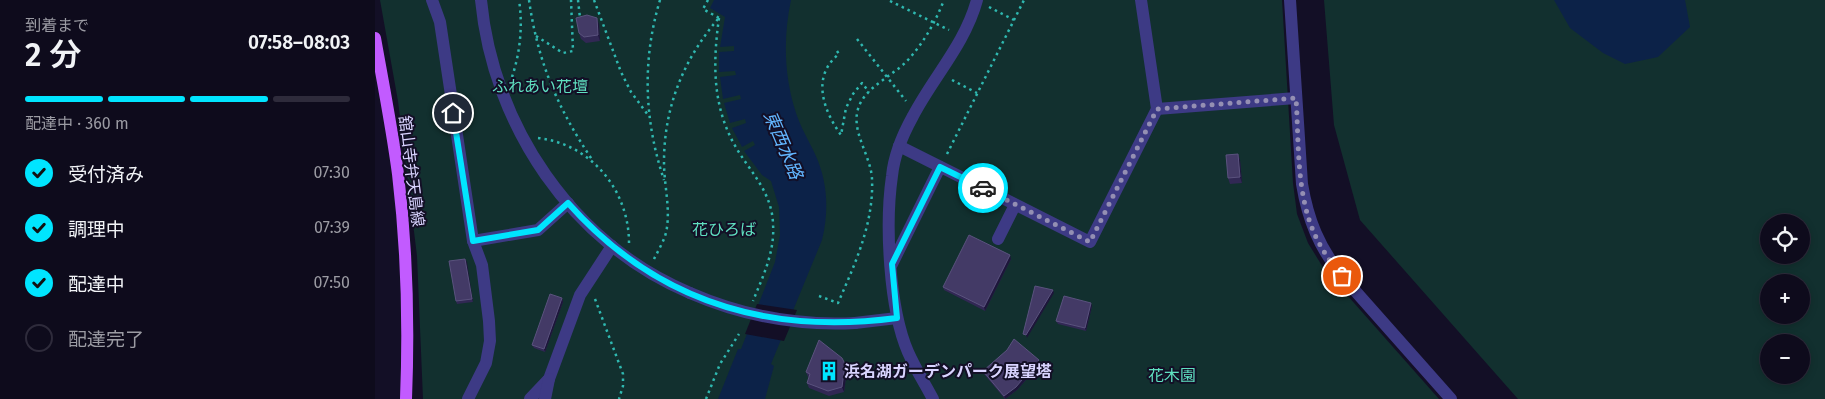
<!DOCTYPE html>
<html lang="ja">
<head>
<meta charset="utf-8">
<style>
	body { margin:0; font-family:"Fira Sans","Noto Sans JP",sans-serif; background:#171425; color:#f1f3f6; height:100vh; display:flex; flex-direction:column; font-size:19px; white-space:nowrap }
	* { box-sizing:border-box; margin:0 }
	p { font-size:16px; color:#9b9ba3 }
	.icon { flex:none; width:28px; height:28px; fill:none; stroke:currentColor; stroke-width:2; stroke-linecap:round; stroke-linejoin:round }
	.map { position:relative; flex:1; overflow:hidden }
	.side { display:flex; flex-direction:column; background:#0e0b1c; width:375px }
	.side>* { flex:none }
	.tools { position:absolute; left:1385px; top:214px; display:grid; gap:10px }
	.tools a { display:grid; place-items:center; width:50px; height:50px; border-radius:50%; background:#0e0b1c; box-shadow:0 2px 8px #0003,0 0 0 1px #2e2b3b; font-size:25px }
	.pin { position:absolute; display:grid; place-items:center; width:42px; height:42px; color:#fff; margin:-21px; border:2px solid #fff; border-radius:50%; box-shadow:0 1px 5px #0007 }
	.courier { position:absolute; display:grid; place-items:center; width:50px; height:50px; margin:-25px; border:4px solid #00e5ff; border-radius:50%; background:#fff; color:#222; box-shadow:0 1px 6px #0007 }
	.head em { font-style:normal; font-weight:600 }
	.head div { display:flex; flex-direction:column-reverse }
	.head { display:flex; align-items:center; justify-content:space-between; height:85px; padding:0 25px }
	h1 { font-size:32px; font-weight:600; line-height:38px }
	.bar { display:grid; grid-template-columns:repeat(4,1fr); gap:8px 5px; align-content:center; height:60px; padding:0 25px }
	.bar i { height:6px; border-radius:4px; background:#2e2b3b }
	.bar .selected { background:#00e5ff }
	.bar p { grid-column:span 4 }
	ol { padding:0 25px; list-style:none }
	li { display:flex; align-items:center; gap:15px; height:55px }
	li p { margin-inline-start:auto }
	li .icon { padding:5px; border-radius:50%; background:#00e5ff; color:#111; stroke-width:4 }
	li:last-child { color:#9b9ba3 }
	li i { width:28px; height:28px; border:2px solid #2e2b3b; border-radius:50% }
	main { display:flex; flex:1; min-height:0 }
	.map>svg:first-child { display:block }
	.green { fill:#12302f; fill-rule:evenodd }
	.water { fill:#0c2248 }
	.pier { fill:#130f26 }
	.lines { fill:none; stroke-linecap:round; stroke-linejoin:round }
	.path { stroke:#2fb8b0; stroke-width:2.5; stroke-dasharray:2.5 4; stroke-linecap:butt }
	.minor { stroke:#3d3a85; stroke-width:12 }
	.major { stroke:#c25bff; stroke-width:12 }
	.minor-bridge { stroke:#3d3a85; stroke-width:12 }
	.wall { fill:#312854 }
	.shaded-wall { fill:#1d163a }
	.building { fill:#433a66; stroke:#5a527e }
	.done { stroke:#948fb3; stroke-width:5; stroke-dasharray:0 9 }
	.route { stroke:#00e5ff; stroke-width:6 }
	.labels { text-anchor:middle; stroke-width:4; stroke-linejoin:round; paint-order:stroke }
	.park-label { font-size:16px; fill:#5fe0c0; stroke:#130f26 }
	.street-label { font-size:16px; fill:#d9d4ff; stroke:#130f26 }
	.poi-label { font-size:16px; font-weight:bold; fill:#d9d4ff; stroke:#130f26; text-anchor:start }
	.water-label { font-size:18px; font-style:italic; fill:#62b6ff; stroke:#130f26 }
</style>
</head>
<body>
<main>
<section class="side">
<div class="head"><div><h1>2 分</h1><p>到着まで</p></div><em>07:58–08:03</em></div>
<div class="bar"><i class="selected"></i><i class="selected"></i><i class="selected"></i><i></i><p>配達中 · 360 m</p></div>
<ol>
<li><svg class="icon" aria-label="check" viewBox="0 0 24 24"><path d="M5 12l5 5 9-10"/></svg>受付済み<p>07:30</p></li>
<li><svg class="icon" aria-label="check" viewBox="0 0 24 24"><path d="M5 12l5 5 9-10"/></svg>調理中<p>07:39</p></li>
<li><svg class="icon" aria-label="check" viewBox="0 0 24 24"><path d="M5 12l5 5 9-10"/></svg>配達中<p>07:50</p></li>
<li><i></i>配達完了</li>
</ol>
</section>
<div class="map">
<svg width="1450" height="399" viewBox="0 0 1450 399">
	<rect width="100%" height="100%" fill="#130f26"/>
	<g class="green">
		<polygon points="5,0 907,0 918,183 922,214 933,243 949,269 1064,399 48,399 42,256 23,101"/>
		<path d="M949,0H1450V399H1143L985,220L959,125ZM1394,222H1426V255H1394ZM1394,282H1426V315H1394ZM1394,342H1426V375H1394Z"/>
	</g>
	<g class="water">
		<path d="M339,0H416C408,38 409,76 421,113C426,128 434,141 440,154C453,182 454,211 447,240L396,364L399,366L390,399H343L363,349H366L400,262L405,235L404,207L396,181L387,175L369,151L380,145L378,141L367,147L357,128L371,123L370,119L355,123L349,103L366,99L365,95L348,99L345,77L361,75L360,71L344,72V52L359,51V46L345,47L350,17L335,8Z"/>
		<polygon points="1179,0 1310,0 1315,27 1283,57 1250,64 1228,53 1195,28"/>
	</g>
	<polygon class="pier" points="382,304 422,310 409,341 370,334"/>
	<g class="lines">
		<g class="path">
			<path d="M154,0C163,63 183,109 218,161"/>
			<polyline points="203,0 205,18"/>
			<polyline points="219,0 246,72 256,92 273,115"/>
			<path d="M285,0C267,60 269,120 289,180"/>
			<polyline points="333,0 328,9 344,18"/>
			<polyline points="515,1 574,30"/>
			<polyline points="614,7 639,20"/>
			<path d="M344,18C338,61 337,104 359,144C374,171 397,191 398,224C400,252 388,276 378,301"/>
			<polyline points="161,36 188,53 198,51 196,0"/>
			<polyline points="482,39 531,101"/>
			<path d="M462,51L464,54C436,76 448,110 466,135L471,108L478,94L487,83L494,92"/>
			<path d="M137,77C145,53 148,26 144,0"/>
			<polyline points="577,80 602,93"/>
			<path d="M163,138C216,144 254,190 254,243"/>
			<polyline points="572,154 649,0"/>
			<path d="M279,259C284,249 291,238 292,227C295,206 289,184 289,162C289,108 308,60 343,19"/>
			<path d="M444,296L463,303C480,264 499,223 497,179C496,156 476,132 483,109C489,88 517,76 531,62C548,44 560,23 569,0"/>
			<polyline points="220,299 248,374 248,386 244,399"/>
			<polyline points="331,399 345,364 364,334"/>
		</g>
		<g class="minor">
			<polyline points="57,0 65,22 98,241 107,265 114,321 115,341 111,363 93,399"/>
			<path d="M106,0C118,126 197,243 315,293"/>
			<path d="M915,0L927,184C933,220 944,247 967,276L1076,399"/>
			<polyline points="782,109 921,98"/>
			<polyline points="524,146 715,242 782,109 766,0"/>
			<polyline points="623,239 640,205"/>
			<polyline points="98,241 163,230 193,203"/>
			<polyline points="517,264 565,167"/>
			<polyline points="480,323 522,318"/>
			<polyline points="155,399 174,379 205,295 237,246"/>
			<polyline points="170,399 174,379"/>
			<path d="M558,399C550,384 540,368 533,352C514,308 510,224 517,176C519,155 528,134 538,116C559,76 590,44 602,0"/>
		</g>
		<path class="major" d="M0,38C8,83 17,128 23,174C32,249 34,324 31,399"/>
		<path class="minor-bridge" d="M315,293C368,316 423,326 480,323"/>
	</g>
	<g class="wall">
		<polygon points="224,24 225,41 211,43 206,39 204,33"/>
		<polygon points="863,154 865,160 867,183 855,184 853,178"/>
		<polygon points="90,259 98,302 82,304 81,301"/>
		<polygon points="636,259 610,311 569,290 568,287"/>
		<polygon points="187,298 188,302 170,352 159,348 157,345"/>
		<polygon points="717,306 711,331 683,324 681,321"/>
		<polygon points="665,364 642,390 630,399 609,374 608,371"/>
		<polygon points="472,369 469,392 454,396 434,388 432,383 434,378 433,377 431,372"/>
	</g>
	<g class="shaded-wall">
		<polygon points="222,18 224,24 225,41 223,35"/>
		<polygon points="863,154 865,160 867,183 865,177"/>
		<polygon points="635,255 636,259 610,311 609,307"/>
		<polygon points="90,259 92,262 98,302 97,299"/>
		<polygon points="678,290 679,293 652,338 651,335"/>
		<polygon points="187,298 188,302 170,352 169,349"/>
		<polygon points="716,303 717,306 711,331 710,328"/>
		<polygon points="664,360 665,364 642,390 630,399 629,396"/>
		<polygon points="470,364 472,369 469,392 467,387"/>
	</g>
	<g class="building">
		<polygon points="212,15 222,18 223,35 209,37 204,33 201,18"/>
		<polygon points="863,154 865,177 853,178 851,155"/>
		<polygon points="594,235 635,255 609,307 568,287"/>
		<polygon points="90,259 97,299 81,301 74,261"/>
		<polygon points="660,286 678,290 651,335 648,334"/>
		<polygon points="175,294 187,298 169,349 157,345"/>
		<polygon points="689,296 716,303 710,328 681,321"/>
		<polygon points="639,339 664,360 641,387 629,396 608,371 632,350"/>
		<polygon points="444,340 467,358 470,364 467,387 453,391 432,383 435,374 431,372"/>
	</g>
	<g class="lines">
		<path class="done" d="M608,188L715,242L782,109L921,98C924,141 921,194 940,235C947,250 956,263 967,276"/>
		<path class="route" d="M78,113L98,241L163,230L193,203C281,302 394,335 522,318L517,264L565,167L608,188"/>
	</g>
	<defs>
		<symbol id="building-bare" viewBox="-9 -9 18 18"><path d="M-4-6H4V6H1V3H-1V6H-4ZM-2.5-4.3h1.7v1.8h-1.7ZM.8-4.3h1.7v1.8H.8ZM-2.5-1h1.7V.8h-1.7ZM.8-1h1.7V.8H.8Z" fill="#00e5ff" stroke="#130f26" stroke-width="2.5" paint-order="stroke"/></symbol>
	</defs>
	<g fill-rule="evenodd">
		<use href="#building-bare" x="440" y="357" width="28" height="28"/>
	</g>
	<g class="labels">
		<g class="park-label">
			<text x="165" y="92">ふれあい花壇</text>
			<text x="349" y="235">花ひろば</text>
			<text x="797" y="381">花木園</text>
		</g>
		<g class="street-label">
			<text transform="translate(37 171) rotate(83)" y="6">舘山寺弁天島線</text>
		</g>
		<g class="poi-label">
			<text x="469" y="377">浜名湖ガーデンパーク展望塔</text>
		</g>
		<g class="water-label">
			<text transform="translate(408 145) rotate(67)" y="6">東西水路</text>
		</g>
	</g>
</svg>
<div class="tools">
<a><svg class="icon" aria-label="locate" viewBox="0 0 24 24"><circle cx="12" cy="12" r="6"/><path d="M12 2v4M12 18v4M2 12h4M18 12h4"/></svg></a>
<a>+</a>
<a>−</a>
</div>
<div class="pin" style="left:967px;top:276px;background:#ea580c"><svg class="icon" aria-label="bag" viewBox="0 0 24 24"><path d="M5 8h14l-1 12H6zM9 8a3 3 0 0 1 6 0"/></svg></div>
<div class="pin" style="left:78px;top:113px;background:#1f2937"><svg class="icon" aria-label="home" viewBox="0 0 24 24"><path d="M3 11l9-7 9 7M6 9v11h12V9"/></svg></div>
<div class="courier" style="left:608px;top:188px"><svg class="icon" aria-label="car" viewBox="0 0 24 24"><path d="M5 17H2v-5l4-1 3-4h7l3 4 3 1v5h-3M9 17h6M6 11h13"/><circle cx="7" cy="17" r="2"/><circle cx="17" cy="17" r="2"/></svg></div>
</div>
</main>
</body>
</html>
